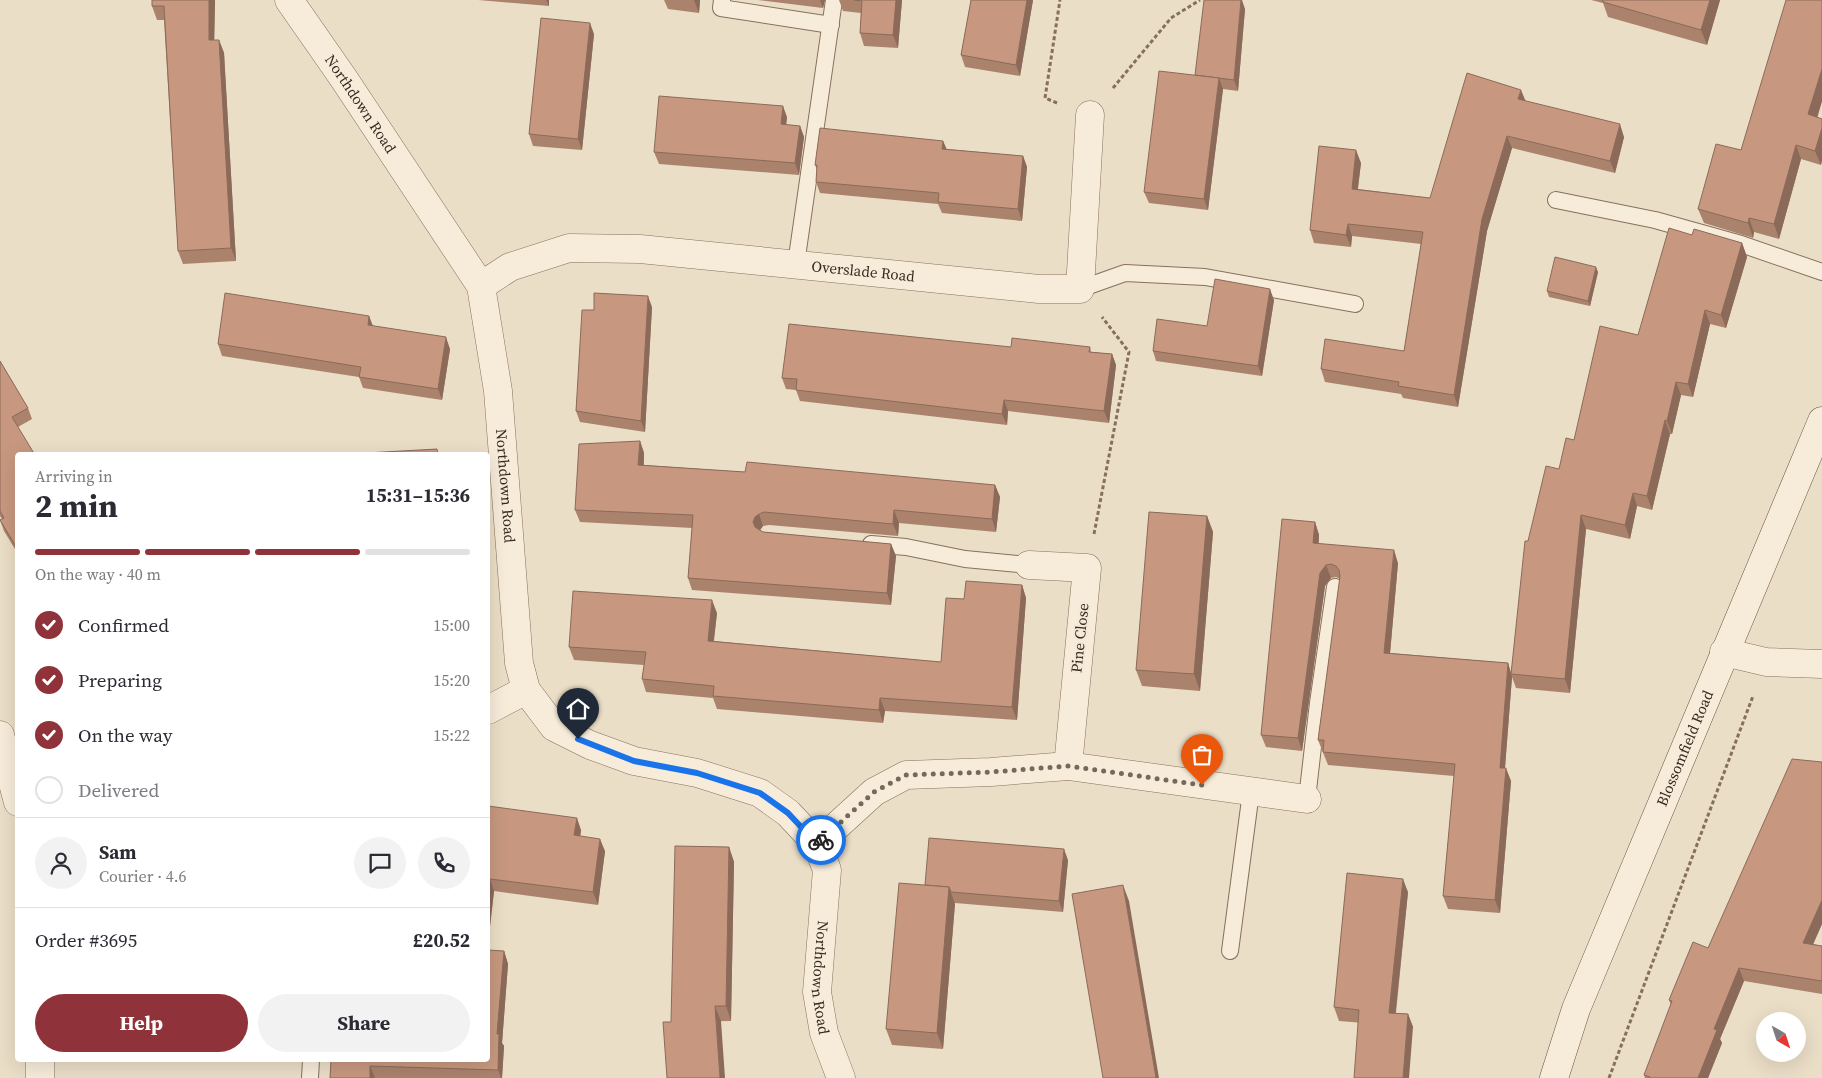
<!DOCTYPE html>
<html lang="en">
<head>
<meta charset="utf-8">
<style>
	body { margin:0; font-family:"Source Serif 4",serif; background:#f2f2f3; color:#2b2b33; height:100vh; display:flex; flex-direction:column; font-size:19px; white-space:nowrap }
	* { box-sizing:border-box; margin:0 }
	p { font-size:16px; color:#7c7c81 }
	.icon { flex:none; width:28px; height:28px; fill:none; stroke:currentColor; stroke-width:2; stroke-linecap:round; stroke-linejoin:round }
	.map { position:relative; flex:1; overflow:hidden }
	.sheet { position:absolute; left:15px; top:452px; width:475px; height:610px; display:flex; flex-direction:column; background:#fff; border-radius:5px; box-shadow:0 5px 20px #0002 }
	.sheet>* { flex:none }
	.needle { width:32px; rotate:141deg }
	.fabs { position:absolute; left:1756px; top:1012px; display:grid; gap:10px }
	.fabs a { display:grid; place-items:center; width:50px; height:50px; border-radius:50%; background:#fff; box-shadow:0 5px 20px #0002; font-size:25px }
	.pin { position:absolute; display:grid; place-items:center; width:42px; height:42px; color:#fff; margin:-51px -21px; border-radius:50% 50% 50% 0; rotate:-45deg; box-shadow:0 0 5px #0007 }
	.pin .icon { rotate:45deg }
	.courier { position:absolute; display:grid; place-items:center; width:50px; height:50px; margin:-25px; border:4px solid #1a73e8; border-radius:50%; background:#fff; color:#222; box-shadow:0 1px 6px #0007 }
	.headline em { font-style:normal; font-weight:700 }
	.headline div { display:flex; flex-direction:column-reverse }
	.headline { display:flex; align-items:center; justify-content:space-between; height:85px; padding:0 20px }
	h1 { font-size:32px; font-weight:700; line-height:38px }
	.bar { display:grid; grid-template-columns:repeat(4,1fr); gap:8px 5px; align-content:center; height:60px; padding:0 20px }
	.bar i { height:6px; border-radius:4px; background:#e1e1e2 }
	.bar .active { background:#903239 }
	.bar p { grid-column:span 4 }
	.line { display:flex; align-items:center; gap:12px; padding:0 20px; border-top:1px solid #e1e1e2 }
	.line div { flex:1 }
	.round { display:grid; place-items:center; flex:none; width:52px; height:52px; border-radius:26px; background:#f2f2f3 }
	ol { padding:0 20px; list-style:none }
	li { display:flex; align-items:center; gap:15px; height:55px }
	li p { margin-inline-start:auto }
	li .icon { padding:5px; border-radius:50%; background:#903239; color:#fff; stroke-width:4 }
	li:last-child { color:#7c7c81 }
	li i { width:28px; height:28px; border:2px solid #e1e1e2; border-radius:50% }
	.primary-button { display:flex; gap:10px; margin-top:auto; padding:10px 20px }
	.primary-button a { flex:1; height:58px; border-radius:30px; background:#903239; color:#fff; font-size:20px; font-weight:700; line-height:58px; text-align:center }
	.primary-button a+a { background:#f2f2f3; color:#2b2b33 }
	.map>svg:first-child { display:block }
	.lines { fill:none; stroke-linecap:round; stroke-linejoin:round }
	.lane-casing { stroke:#86705d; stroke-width:18 }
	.street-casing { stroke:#86705d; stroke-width:29 }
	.secondary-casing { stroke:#685241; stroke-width:29 }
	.path { stroke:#86705d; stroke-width:3; stroke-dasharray:4 2.5; stroke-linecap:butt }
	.lane { stroke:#f7ecda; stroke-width:16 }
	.street { stroke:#f7ecda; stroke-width:28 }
	.secondary { stroke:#f7ecda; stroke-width:28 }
	.wall { fill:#ab836d }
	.shaded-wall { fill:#8b6a59 }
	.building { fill:#c7987f; stroke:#8b6a59 }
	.done { stroke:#76695a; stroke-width:5; stroke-dasharray:0 9 }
	.route { stroke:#1a73e8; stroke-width:6 }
	.labels { text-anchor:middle; stroke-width:4; stroke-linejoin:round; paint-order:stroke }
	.street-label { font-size:15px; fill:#372a20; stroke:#f3e9d6 }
</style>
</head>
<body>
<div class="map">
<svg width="1822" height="1078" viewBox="0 0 1822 1078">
	<rect width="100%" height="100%" fill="#ebdec7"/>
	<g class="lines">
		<defs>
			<g id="lane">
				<polyline points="722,0 721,8 831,25"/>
				<polyline points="1556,200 1655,220 1741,244 1822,272"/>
				<polyline points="796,264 834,0"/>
				<polyline points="1080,289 1125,273 1205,277 1355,304"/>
				<polyline points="871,544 906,547 965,559 1029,565"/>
				<polyline points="1307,799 1318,703 1335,587"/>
				<polyline points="1230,951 1251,792"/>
				<polyline points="310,1078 311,1060"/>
			</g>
			<g id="street">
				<path id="s1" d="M289,0L344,79L481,286L498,391L519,663L526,690L554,727L590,745L634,761L697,773L760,793L788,813L817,844L827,870L817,992L824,1033L841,1078"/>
				<path id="s2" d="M481,286L510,267L569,248L640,249L1039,289H1080L1090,115"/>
				<polyline points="1029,565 1087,568 1068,766"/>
				<polyline points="1724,652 1766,662 1822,664"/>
				<polyline points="488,710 526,690"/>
				<polyline points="0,735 18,802"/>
				<polyline points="817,844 874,792 906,775 991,772 1068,766 1307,799"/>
				<polyline points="40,1060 40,1078"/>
			</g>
			<g id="secondary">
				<path id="s3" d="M1554,1078L1576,1009L1822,421"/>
			</g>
		</defs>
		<use href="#lane" class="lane-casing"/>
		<use href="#street" class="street-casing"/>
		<use href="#secondary" class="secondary-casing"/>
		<g class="path">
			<polyline points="1113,88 1171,18 1200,0"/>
			<polyline points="1057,103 1045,98 1060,0"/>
			<polyline points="1094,534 1129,352 1102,317"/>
			<polyline points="1609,1078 1753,696"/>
		</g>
		<use href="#lane" class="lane"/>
		<use href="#street" class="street"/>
		<use href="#secondary" class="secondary"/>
	</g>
	<g class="wall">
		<polygon points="152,0 215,0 214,40 219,40 224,53 236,261 183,264 178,251 164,20 157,20 152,6"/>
		<polygon points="478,0 549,0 549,6"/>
		<polygon points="664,0 700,0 699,13 668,9"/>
		<polygon points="758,0 825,0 823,8"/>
		<polygon points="839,0 902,0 898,48 864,46 860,33 861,13 843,11"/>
		<polygon points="971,0 1033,0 1020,76 965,67 961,55"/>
		<polygon points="1591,0 1720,0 1707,45 1608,17 1603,3"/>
		<polygon points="1822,0 1822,101 1817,117 1822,119 1822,160 1821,165 1801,159 1779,239 1754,232 1753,238 1704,223 1698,209 1741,150"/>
		<polygon points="1245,9 1238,91 1223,89 1208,210 1149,203 1144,192 1195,75"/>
		<polygon points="594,34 582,150 533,146 529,134"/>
		<polygon points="1525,101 1624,137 1615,173 1512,148 1487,231 1458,407 1403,398 1401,394 1325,382 1321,369 1404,351 1421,244 1352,236 1351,247 1314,243 1310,230 1361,163 1358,189 1430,198"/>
		<polygon points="787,117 786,125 800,126 804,137 799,175 659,164 654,152"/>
		<polygon points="943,141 946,149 1023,156 1027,167 1022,221 942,213 938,204 820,193 816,182 817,170 815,165"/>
		<polygon points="1692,235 1742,243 1747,257 1726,328 1710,324 1693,397 1681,395 1672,434 1670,434 1652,510 1637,506 1630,539 1586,529 1570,693 1516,688 1512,677 1505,768 1511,781 1500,913 1448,909 1443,896 1454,776 1328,765 1318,740 1340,579 1336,577 1331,578 1325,586 1302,751 1266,747 1261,735 1315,522 1319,535 1319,544 1398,563 1390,653 1508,663 1511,673 1528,541 1559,469 1574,440 1638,335"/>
		<polygon points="1598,272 1590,306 1549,297 1547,291"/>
		<polygon points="1274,300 1262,376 1156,361 1153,351 1207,326"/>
		<polygon points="652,307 645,432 580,422 576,411 594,310"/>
		<polygon points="369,316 373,326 450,349 442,400 363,388 359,377 222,356 218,344"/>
		<polygon points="1011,347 1090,347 1091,352 1112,354 1116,365 1109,423 1008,411 1007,425 800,401 796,390 786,389 782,378"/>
		<polygon points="0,361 28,408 32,419 18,427 18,554 4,531 0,520 2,519 0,516"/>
		<polygon points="640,441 644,453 644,465 745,472 995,485 1000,497 996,532 899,523 898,536 769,525 763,526 760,530 763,532 891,544 896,556 891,605 692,590 688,578 692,528 580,522 575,510"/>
		<polygon points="1207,516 1213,532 1200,691 1142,686 1136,670"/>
		<polygon points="1022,585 1026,598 1017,720 885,711 883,723 717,709 713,698 646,692 642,679 644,665 574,660 569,647 717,613 714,641 941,662 964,599"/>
		<polygon points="1822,762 1822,924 1813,944 1822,946 1822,994 1744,981 1720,1039 1722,1043 1708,1078 1645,1078 1644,1075 1671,1005 1669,1000 1708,948"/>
		<polygon points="488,806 581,830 580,836 605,851 598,905 494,891 488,944"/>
		<polygon points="729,847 734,862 731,1021 671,1022"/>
		<polygon points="1068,860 1063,912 955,903 943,1049 892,1045 886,1029 925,885"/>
		<polygon points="1408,892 1396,1013 1408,1014 1413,1027 1339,1021 1334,1007"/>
		<polygon points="504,951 508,964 502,1043 504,1046 502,1078 330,1078 331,1060 488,1060"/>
	</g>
	<g class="shaded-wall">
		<polygon points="209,0 215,0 214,54 209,40"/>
		<polygon points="546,0 549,0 549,6"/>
		<polygon points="694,0 700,0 699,13"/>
		<polygon points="820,0 825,0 823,8"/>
		<polygon points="896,0 902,0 898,48 893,35"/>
		<polygon points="1027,0 1033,0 1020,76 1016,65"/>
		<polygon points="1241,0 1242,0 1245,9 1238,91 1234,80"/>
		<polygon points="1710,0 1720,0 1707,45 1701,30"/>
		<polygon points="590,23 594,34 582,150 578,139"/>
		<polygon points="219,40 224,53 236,261 231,248"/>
		<polygon points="1822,69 1822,101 1814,129 1808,114"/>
		<polygon points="1219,78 1223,89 1208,210 1204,199"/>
		<polygon points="1521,90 1526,102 1518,99"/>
		<polygon points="783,106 787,117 785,135 781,124"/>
		<polygon points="1620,124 1624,137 1615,173 1610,161"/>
		<polygon points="800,126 804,137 799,175 795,163"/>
		<polygon points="1822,128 1822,160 1821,165 1815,151"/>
		<polygon points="1507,136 1512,148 1487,231 1458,407 1454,395 1482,219"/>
		<polygon points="943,141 948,152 942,149"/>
		<polygon points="1796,145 1801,159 1779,239 1774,224"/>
		<polygon points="1356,150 1361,163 1356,201 1352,189"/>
		<polygon points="1023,156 1027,167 1022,221 1018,209"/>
		<polygon points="1749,218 1754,232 1753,238 1748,223"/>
		<polygon points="1348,224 1352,236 1351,247 1346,235"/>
		<polygon points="1742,243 1747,257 1726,328 1721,315"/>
		<polygon points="1596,267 1598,272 1590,306 1588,301"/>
		<polygon points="1270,289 1274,300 1262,376 1258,366"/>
		<polygon points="648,296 652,307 645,432 641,421"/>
		<polygon points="1705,310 1710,324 1693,397 1688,384"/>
		<polygon points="369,316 373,327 368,325"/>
		<polygon points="446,337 450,349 442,400 438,389"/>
		<polygon points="1112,354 1116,365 1109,423 1104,411"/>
		<polygon points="1676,382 1681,395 1672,434 1667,421"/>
		<polygon points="1004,400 1008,411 1007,425 1002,414"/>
		<polygon points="1665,420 1670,434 1652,510 1647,496"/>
		<polygon points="640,441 644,453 643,477 638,465"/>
		<polygon points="995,485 1000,497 996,532 992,519"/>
		<polygon points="1633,493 1637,506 1630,539 1625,525"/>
		<polygon points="894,510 899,523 898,536 893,524"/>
		<polygon points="759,514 763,526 760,530 758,535 755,527 753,522 755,517"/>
		<polygon points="1581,515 1586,529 1570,693 1565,679"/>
		<polygon points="1207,516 1213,532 1200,691 1194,674"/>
		<polygon points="1315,522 1319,535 1317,556 1313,543"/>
		<polygon points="891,544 896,556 891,605 887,593"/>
		<polygon points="1394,550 1398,563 1389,665 1384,653"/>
		<polygon points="1326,565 1331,578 1325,586 1302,751 1298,738 1320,573"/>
		<polygon points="1022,585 1026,598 1017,720 1012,707"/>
		<polygon points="712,600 717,613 712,654 708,641"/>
		<polygon points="1508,663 1512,677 1504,780 1500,768"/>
		<polygon points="880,698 885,711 883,723 879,710"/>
		<polygon points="1506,768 1511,781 1500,913 1495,900"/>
		<polygon points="577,818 581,830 579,848 574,835"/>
		<polygon points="600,839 605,851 598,905 593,892"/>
		<polygon points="729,847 734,862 731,1021 726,1006"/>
		<polygon points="1064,849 1068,860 1063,912 1059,901"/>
		<polygon points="490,879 494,891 488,944 488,896"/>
		<polygon points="1403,879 1408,892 1394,1027 1389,1013"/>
		<polygon points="1123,885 1129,901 1159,1078 1156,1078"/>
		<polygon points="949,887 955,904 943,1049 937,1033"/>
		<polygon points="1822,900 1822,924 1808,956 1803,943"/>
		<polygon points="504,951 508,964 502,1043 504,1046 502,1078 501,1078 498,1070 497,1034"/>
		<polygon points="1739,968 1744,981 1720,1039 1722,1043 1708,1078 1698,1078 1714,1029"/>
		<polygon points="715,1006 721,1021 725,1078 720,1078"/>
		<polygon points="1408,1014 1413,1027 1409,1078 1403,1078"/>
		<polygon points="370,1066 375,1078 370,1078"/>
	</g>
	<g class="building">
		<polygon points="152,0 209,0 209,40 219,40 231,248 178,251 164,6 152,6"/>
		<polygon points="854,0 896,0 893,35 860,33 862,1"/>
		<polygon points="971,0 1027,0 1016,65 961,55"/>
		<polygon points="1204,0 1241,0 1234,80 1195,75"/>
		<polygon points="1603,0 1710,0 1701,30 1603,2"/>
		<polygon points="1786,0 1822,0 1822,69 1808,114 1822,119 1822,128 1815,151 1796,145 1774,224 1749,218 1748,223 1698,209 1716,144 1741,150"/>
		<polygon points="541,18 590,23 578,139 529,134"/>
		<polygon points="1159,71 1219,78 1204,199 1144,192"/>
		<polygon points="1467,73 1521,90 1518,99 1620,124 1610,161 1507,136 1482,219 1454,395 1398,386 1399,382 1321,369 1325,339 1404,351 1423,232 1348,224 1346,235 1310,230 1319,146 1356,150 1352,189 1430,198"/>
		<polygon points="659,96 783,106 781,124 800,126 795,163 654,152"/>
		<polygon points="820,128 943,141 942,149 1023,156 1018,209 938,202 939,193 816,182 817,165 815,165"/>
		<polygon points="1669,228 1692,235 1694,229 1742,243 1721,315 1705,310 1688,384 1676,382 1667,421 1665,420 1647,496 1633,493 1625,525 1581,515 1565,679 1511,674 1525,541 1528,541 1546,466 1559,469 1566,438 1574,440 1600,326 1638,335"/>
		<polygon points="1555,257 1596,267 1588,301 1547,291"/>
		<polygon points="1215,279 1270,289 1258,366 1153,351 1157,319 1207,326"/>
		<polygon points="225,293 369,316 368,325 446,337 438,389 359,377 361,367 218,344"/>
		<polygon points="594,293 648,296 641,421 576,411 582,310 594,310"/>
		<polygon points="789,324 1011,347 1012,338 1090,347 1089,352 1112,354 1104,411 1004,400 1002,414 796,390 797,379 782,378"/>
		<polygon points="0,361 28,408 12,417 35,455 18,455 18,550 0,520 4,518 0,511"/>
		<polygon points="640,441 638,465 745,472 747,462 995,485 992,519 894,510 893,524 764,512 759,514 755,517 753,522 755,527 763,532 891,544 887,593 688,578 693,515 575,510 579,444"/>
		<polygon points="437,449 438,455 330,455"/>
		<polygon points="1149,512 1207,516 1194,674 1136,670"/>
		<polygon points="1282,519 1315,522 1313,543 1394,550 1384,653 1508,663 1500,768 1506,768 1495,900 1443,896 1455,764 1323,752 1324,740 1318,740 1340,576 1339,570 1336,566 1331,564 1326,565 1320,573 1298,738 1261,735"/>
		<polygon points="966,581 1022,585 1012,707 880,698 879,710 713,696 714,686 642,679 646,652 569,647 573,591 712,600 708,641 941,662 946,598 964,599"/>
		<polygon points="1792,759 1822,762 1822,900 1803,943 1822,946 1822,981 1739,968 1714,1029 1717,1030 1698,1078 1650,1078 1650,1077 1644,1075 1672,1001 1669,1000 1693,942 1708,948"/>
		<polygon points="488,806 577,818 574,835 600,839 593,892 490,879 488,896"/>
		<polygon points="929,838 1064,849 1059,901 951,892 949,887 925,885"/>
		<polygon points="675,846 729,847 726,1006 715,1006 720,1078 667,1078 663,1022 671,1022"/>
		<polygon points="1347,873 1403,879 1389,1013 1408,1014 1403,1078 1354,1078 1359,1010 1334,1007"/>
		<polygon points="899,883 949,887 937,1033 886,1029"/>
		<polygon points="1123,885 1156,1078 1103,1078 1072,894"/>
		<polygon points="488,950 504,951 497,1034 499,1034 498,1070 370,1066 370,1078 330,1078 331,1060 488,1060"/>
	</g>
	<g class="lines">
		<polyline class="done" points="821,840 874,792 906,775 991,772 1068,766 1202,785"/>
		<polyline class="route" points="578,739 634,761 697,773 760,793 788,813 817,844 821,840"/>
	</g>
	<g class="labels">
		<g class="street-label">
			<text dy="5" stroke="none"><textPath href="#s1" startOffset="126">Northdown Road</textPath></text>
			<text dy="5" stroke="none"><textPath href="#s2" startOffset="392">Overslade Road</textPath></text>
			<text dy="5" stroke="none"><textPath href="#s1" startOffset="546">Northdown Road</textPath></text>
			<text transform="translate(1080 638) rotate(-84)" y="5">Pine Close</text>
			<text dy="5" stroke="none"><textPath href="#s3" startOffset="355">Blossomfield Road</textPath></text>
			<text dy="5" stroke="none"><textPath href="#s1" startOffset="1228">Northdown Road</textPath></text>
		</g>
	</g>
</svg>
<div class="fabs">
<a><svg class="needle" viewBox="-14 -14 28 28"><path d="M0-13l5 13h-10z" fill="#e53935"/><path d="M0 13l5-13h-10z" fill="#7c7c81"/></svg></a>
</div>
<div class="pin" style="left:1202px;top:785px;background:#ea580c"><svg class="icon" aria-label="bag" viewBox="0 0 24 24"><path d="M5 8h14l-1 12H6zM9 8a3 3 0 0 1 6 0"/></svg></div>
<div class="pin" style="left:578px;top:739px;background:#1f2937"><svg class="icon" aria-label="home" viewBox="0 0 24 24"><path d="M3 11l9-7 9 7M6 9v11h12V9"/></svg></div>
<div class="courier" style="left:821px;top:840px"><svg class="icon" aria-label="bike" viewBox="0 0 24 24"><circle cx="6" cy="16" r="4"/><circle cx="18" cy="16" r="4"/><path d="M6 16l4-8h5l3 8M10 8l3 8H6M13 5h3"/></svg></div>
<section class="sheet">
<div class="headline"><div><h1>2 min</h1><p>Arriving in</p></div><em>15:31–15:36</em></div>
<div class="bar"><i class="active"></i><i class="active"></i><i class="active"></i><i></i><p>On the way · 40 m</p></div>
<ol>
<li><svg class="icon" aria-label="check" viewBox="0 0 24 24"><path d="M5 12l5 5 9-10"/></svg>Confirmed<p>15:00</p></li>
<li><svg class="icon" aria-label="check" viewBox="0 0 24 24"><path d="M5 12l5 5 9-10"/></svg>Preparing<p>15:20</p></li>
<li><svg class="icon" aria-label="check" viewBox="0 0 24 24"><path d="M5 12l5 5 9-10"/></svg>On the way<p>15:22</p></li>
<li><i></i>Delivered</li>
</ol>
<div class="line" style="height:90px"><a class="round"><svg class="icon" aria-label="person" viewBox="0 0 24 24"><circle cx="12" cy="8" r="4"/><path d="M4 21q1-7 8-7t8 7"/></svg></a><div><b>Sam</b><p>Courier · 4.6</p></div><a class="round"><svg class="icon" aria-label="chat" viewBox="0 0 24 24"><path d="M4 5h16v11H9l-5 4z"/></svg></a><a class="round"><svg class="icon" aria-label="phone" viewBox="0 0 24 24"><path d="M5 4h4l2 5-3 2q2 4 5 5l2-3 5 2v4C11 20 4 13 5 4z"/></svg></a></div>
<div class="line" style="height:65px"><div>Order #3695</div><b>£20.52</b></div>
<div class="primary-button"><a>Help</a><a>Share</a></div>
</section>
</div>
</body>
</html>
